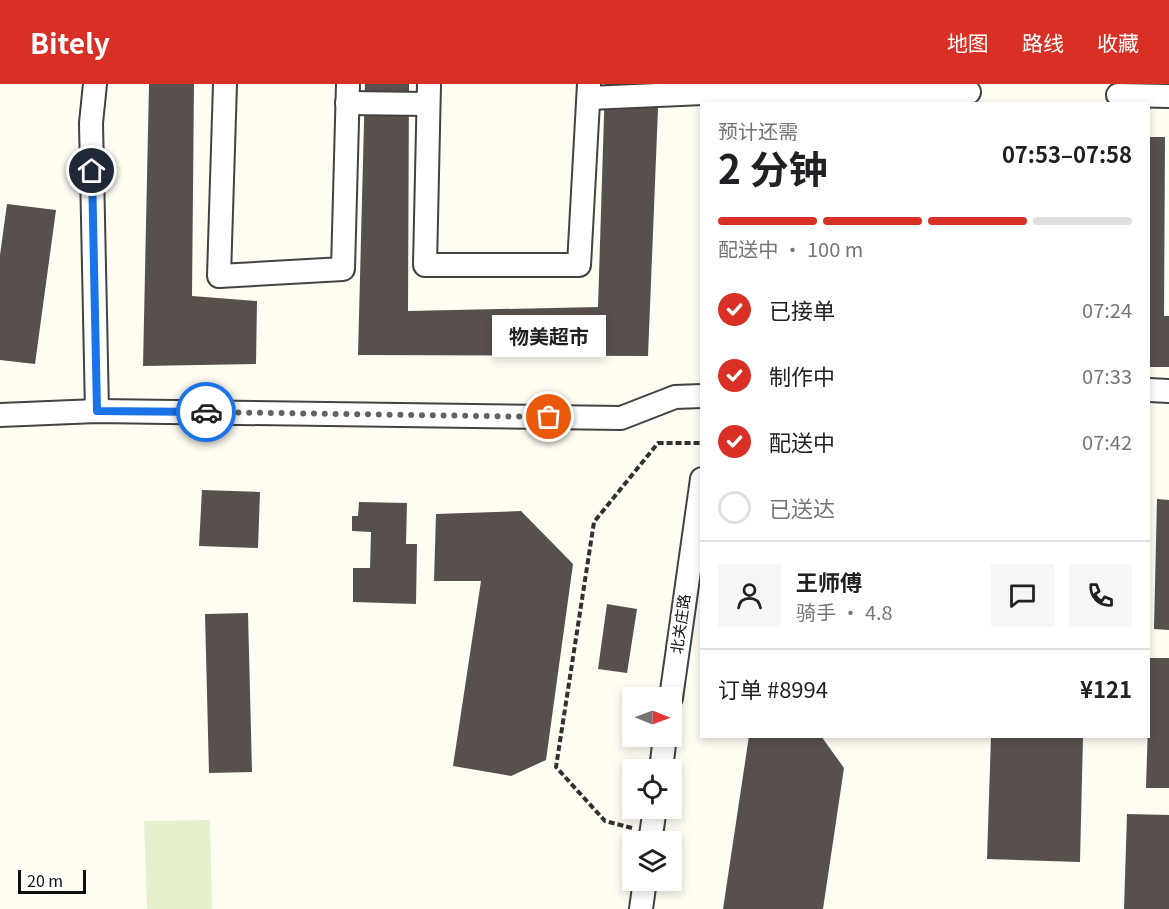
<!DOCTYPE html>
<html lang="zh">
<head>
<meta charset="utf-8">
<style>
	body { margin:0; font-family:Georgia,"Noto Sans SC",serif; background:#f6f6f6; color:#202124; height:100vh; display:flex; flex-direction:column; font-size:22px; white-space:nowrap }
	* { box-sizing:border-box; margin:0 }
	p { font-size:20px; color:#757577 }
	.icon { flex:none; width:33px; height:33px; fill:none; stroke:currentColor; stroke-width:2; stroke-linecap:round; stroke-linejoin:round }
	.map { position:relative; flex:1; overflow:hidden }
	.sheet { position:absolute; left:700px; top:18px; width:450px; height:636px; display:flex; flex-direction:column; background:#fff; border-radius:0px; box-shadow:0 3px 9px #0003 }
	.sheet>* { flex:none }
	.needle { width:39px; rotate:91deg }
	.fabs { position:absolute; left:622px; top:603px; display:grid; gap:12px }
	.fabs a { display:grid; place-items:center; width:60px; height:60px; border-radius:0px; background:#fff; box-shadow:0 3px 9px #0003; font-size:30px }
	.scale { position:absolute; left:18px; bottom:15px; width:68px; box-sizing:border-box; padding-left:6px; border:3px solid #0f0f0f; border-top:0; font-size:16px; line-height:21px; white-space:nowrap; color:#0f0f0f; -webkit-text-stroke:4px #fff; paint-order:stroke }
	.pin { position:absolute; display:grid; place-items:center; width:51px; height:51px; color:#fff; margin:-26px; border:3px solid #fff; border-radius:50%; box-shadow:0 2px 6px #0007 }
	.courier { position:absolute; display:grid; place-items:center; width:60px; height:60px; margin:-30px; border:4px solid #1a73e8; border-radius:50%; background:#fff; color:#222; box-shadow:0 2px 8px #0007 }
	.bubble { position:absolute; height:42px; border-radius:0px; background:#fff; box-shadow:0 3px 9px #0003; font-size:20px; font-weight:700; line-height:42px; text-align:center }
	.headline em { font-style:normal; font-weight:700 }
	.headline div { display:flex; flex-direction:column-reverse }
	.headline { display:flex; align-items:center; justify-content:space-between; height:102px; padding:0 18px }
	h1 { font-size:39px; font-weight:700; line-height:45px }
	.bar { display:grid; grid-template-columns:repeat(4,1fr); gap:9px 6px; align-content:center; height:72px; padding:0 18px }
	.bar i { height:8px; border-radius:4px; background:#e0e0e0 }
	.bar .on { background:#d93025 }
	.bar p { grid-column:span 4 }
	.line { display:flex; align-items:center; gap:15px; padding:0 18px; border-top:2px solid #e0e0e0 }
	.line div { flex:1 }
	.round { display:grid; place-items:center; flex:none; width:63px; height:63px; border-radius:0px; background:#f6f6f6 }
	ol { padding:0 18px; list-style:none }
	li { display:flex; align-items:center; gap:18px; height:66px }
	li p { margin-inline-start:auto }
	li .icon { padding:6px; border-radius:50%; background:#d93025; color:#fff; stroke-width:4 }
	li:last-child { color:#757577 }
	li i { width:33px; height:33px; border:3px solid #e0e0e0; border-radius:50% }
	header { display:flex; align-items:center; gap:36px; box-sizing:border-box; height:84px; padding:0 30px; background:#d93025; color:#fff }
	header strong { font-size:28px }
	nav { display:flex; gap:33px; margin-inline-start:auto; font-size:21px }
	.map>svg:first-child { display:block }
	.pitch { fill:#e5f0ce }
	.building { fill:#58504c }
	.lines { fill:none; stroke-linecap:round; stroke-linejoin:round }
	.minor-casing { stroke:#424242; stroke-width:26 }
	.path { stroke:#313131; stroke-width:4; stroke-dasharray:6 3; stroke-linecap:butt }
	.minor { stroke:#fff; stroke-width:22 }
	.done { stroke:#63625e; stroke-width:6; stroke-dasharray:0 10.8 }
	.route { stroke:#1a73e8; stroke-width:8 }
	.labels { text-anchor:middle; stroke-width:6; stroke-linejoin:round; paint-order:stroke }
	.street-label { font-size:15px; fill:#0f0f0f; stroke:#fff }
</style>
</head>
<body>
<header>
<strong>Bitely</strong>
<nav><a>地图</a><a>路线</a><a>收藏</a></nav>
</header>
<div class="map">
<svg width="1169" height="825" viewBox="0 0 1169 825">
	<rect width="100%" height="100%" fill="#fffcf2"/>
	<polygon class="pitch" points="210,736 212,825 147,825 144,737"/>
	<g class="building">
		<polygon points="149,0 194,0 192,212 257,217 256,280 143,282"/>
		<polygon points="365,0 409,0 408,227 598,223 605,0 659,0 648,272 358,271"/>
		<polygon points="1149,53 1165,53 1164,232 1169,232 1169,283 1149,283"/>
		<polygon points="7,120 56,126 35,280 0,276 0,171"/>
		<polygon points="202,406 260,408 258,464 199,462"/>
		<polygon points="1157,415 1169,416 1169,546 1154,545"/>
		<polygon points="359,418 407,419 406,460 417,460 416,520 353,518 353,484 370,484 371,448 352,447 352,432 358,432"/>
		<polygon points="521,427 573,480 546,676 511,692 453,682 481,497 434,497 436,430"/>
		<polygon points="607,520 637,525 627,589 598,585"/>
		<polygon points="248,529 252,688 209,689 205,530"/>
		<polygon points="1150,574 1169,574 1169,704 1146,704"/>
		<polygon points="749,652 821,652 844,684 823,825 723,825"/>
		<polygon points="991,652 1083,652 1080,778 987,775"/>
		<polygon points="1127,730 1169,731 1169,825 1124,825"/>
	</g>
	<g class="lines">
		<defs>
			<g id="minor">
				<polyline points="95,0 91,39 97,327"/>
				<polyline points="225,0 219,192 343,185 348,0"/>
				<polyline points="429,0 425,181 579,181 589,0"/>
				<polyline points="1118,11 1169,12"/>
				<polyline points="589,14 749,7 857,10 969,8"/>
				<polyline points="347,19 428,20"/>
				<polyline points="1149,306 1169,307"/>
				<polyline points="0,331 97,327 621,334 675,313 702,312"/>
				<polyline points="671,614 702,395"/>
				<polyline points="661,686 665,652"/>
				<polyline points="650,758 655,724"/>
				<polyline points="641,825 645,796"/>
			</g>
		</defs>
		<use href="#minor" class="minor-casing"/>
		<polyline class="path" points="632,744 605,737 556,683 594,438 658,359 702,359"/>
		<use href="#minor" class="minor"/>
	</g>
	<g class="lines">
		<polyline class="done" points="206,328 549,333"/>
		<polyline class="route" points="92,87 97,327 206,328"/>
	</g>
	<g class="labels">
		<g class="street-label">
			<text transform="translate(681 540) rotate(-82)" y="5">北关庄路</text>
		</g>
	</g>
</svg>
<div class="fabs">
<a><svg class="needle" viewBox="-14 -14 28 28"><path d="M0-13l5 13h-10z" fill="#e53935"/><path d="M0 13l5-13h-10z" fill="#757577"/></svg></a>
<a><svg class="icon" aria-label="locate" viewBox="0 0 24 24"><circle cx="12" cy="12" r="6"/><path d="M12 2v4M12 18v4M2 12h4M18 12h4"/></svg></a>
<a><svg class="icon" aria-label="layers" viewBox="0 0 24 24"><path d="M12 4l9 5-9 5-9-5zM3 14l9 5 9-5"/></svg></a>
</div>
<div class="scale">20 m</div>
<div class="pin" style="left:549px;top:333px;background:#ea580c"><svg class="icon" aria-label="bag" viewBox="0 0 24 24"><path d="M5 8h14l-1 12H6zM9 8a3 3 0 0 1 6 0"/></svg></div>
<div class="pin" style="left:92px;top:87px;background:#1f2937"><svg class="icon" aria-label="home" viewBox="0 0 24 24"><path d="M3 11l9-7 9 7M6 9v11h12V9"/></svg></div>
<div class="courier" style="left:206px;top:328px"><svg class="icon" aria-label="car" viewBox="0 0 24 24"><path d="M5 17H2v-5l4-1 3-4h7l3 4 3 1v5h-3M9 17h6M6 11h13"/><circle cx="7" cy="17" r="2"/><circle cx="17" cy="17" r="2"/></svg></div>
<div class="bubble" style="left:492px;top:231px;width:114px">物美超市</div>
<section class="sheet">
<div class="headline"><div><h1>2 分钟</h1><p>预计还需</p></div><em>07:53–07:58</em></div>
<div class="bar"><i class="on"></i><i class="on"></i><i class="on"></i><i></i><p>配送中 · 100 m</p></div>
<ol>
<li><svg class="icon" aria-label="check" viewBox="0 0 24 24"><path d="M5 12l5 5 9-10"/></svg>已接单<p>07:24</p></li>
<li><svg class="icon" aria-label="check" viewBox="0 0 24 24"><path d="M5 12l5 5 9-10"/></svg>制作中<p>07:33</p></li>
<li><svg class="icon" aria-label="check" viewBox="0 0 24 24"><path d="M5 12l5 5 9-10"/></svg>配送中<p>07:42</p></li>
<li><i></i>已送达</li>
</ol>
<div class="line" style="height:108px"><a class="round"><svg class="icon" aria-label="person" viewBox="0 0 24 24"><circle cx="12" cy="8" r="4"/><path d="M4 21q1-7 8-7t8 7"/></svg></a><div><b>王师傅</b><p>骑手 · 4.8</p></div><a class="round"><svg class="icon" aria-label="chat" viewBox="0 0 24 24"><path d="M4 5h16v11H9l-5 4z"/></svg></a><a class="round"><svg class="icon" aria-label="phone" viewBox="0 0 24 24"><path d="M5 4h4l2 5-3 2q2 4 5 5l2-3 5 2v4C11 20 4 13 5 4z"/></svg></a></div>
<div class="line" style="height:78px"><div>订单 #8994</div><b>¥121</b></div>
</section>
</div>
</body>
</html>
